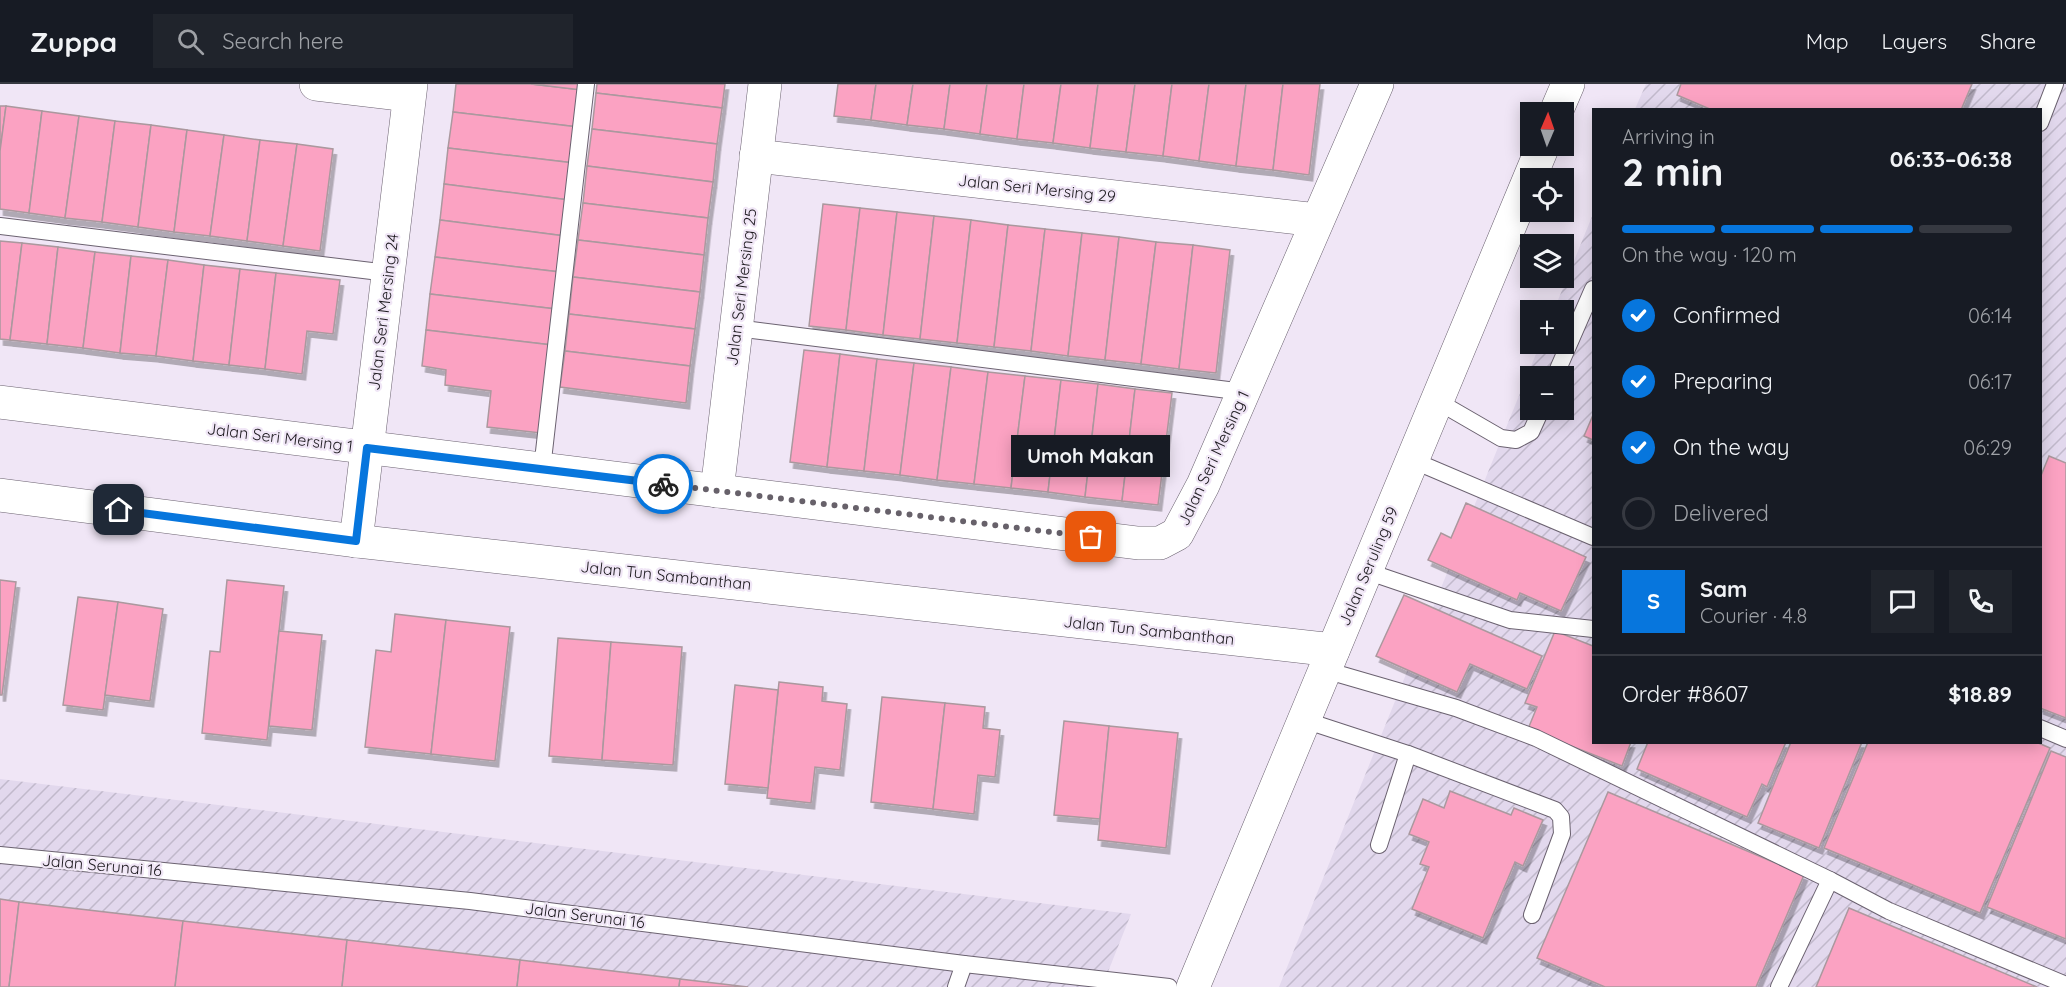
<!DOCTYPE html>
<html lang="en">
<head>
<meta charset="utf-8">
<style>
	body { margin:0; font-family:Quicksand,sans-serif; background:#20242c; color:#f1f3f6; height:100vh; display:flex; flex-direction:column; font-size:22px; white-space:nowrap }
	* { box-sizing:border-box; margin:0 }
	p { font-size:20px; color:#9ea1a6 }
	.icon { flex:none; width:33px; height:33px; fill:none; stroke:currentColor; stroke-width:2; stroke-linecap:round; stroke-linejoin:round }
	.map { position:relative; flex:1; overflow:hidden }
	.details { position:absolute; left:1592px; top:24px; width:450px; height:636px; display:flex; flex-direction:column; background:#171b24; border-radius:0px; box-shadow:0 3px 15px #0003 }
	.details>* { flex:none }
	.needle { width:39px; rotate:2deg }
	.controls { position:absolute; left:1520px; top:18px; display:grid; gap:12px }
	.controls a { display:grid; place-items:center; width:54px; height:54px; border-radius:0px; background:#171b24; box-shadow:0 3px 15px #0003; font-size:30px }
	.pin { position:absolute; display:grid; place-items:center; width:51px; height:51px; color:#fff; margin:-26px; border-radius:12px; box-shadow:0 3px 9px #0006 }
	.courier { position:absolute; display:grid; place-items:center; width:60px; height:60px; margin:-30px; border:4px solid #0776dd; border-radius:50%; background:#fff; color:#222; box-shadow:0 2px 8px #0007 }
	.bubble { position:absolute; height:42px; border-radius:0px; background:#171b24; box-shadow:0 3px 15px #0003; font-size:20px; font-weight:700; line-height:42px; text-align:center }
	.head em { font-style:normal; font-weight:700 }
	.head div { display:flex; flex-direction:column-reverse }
	.head { display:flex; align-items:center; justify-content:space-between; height:102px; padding:0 30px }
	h1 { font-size:39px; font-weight:700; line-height:45px }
	.bar { display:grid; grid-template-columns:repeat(4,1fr); gap:9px 6px; align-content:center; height:72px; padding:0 30px }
	.bar i { height:8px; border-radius:4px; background:#363941 }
	.bar .selected { background:#0776dd }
	.bar p { grid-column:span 4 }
	.line { display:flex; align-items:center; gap:15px; padding:0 30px; border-top:2px solid #363941 }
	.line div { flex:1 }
	.round { display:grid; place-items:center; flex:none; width:63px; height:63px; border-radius:0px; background:#20242c }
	ol { padding:0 30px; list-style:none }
	li { display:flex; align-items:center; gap:18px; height:66px }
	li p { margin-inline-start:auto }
	li .icon { padding:6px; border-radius:50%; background:#0776dd; color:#fff; stroke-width:4 }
	li:last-child { color:#9ea1a6 }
	li i { width:33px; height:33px; border:3px solid #363941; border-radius:50% }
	header { display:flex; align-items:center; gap:36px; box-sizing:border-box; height:84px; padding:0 30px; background:#171b24; border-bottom:2px solid #363941 }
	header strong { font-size:28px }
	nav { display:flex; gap:33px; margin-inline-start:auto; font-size:21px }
	.search { width:420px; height:54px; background:#20242c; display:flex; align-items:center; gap:15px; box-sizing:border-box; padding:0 21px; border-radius:0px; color:#9ea1a6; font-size:22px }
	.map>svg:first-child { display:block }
	.industrial { fill:url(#industrial-furrows); fill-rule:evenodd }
	.building { fill:#fba2c2; stroke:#ab989e; stroke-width:1.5; filter:url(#shadow) }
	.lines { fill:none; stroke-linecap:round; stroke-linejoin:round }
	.service-casing { stroke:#6b6270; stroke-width:18 }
	.minor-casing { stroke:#6b6270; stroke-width:34 }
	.tertiary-casing { stroke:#6b6270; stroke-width:34 }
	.secondary-casing { stroke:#6b6270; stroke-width:34 }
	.service { stroke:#fff; stroke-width:16 }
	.minor { stroke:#fff; stroke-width:33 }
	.tertiary { stroke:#fff; stroke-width:33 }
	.secondary { stroke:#fff; stroke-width:33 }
	.done { stroke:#67616a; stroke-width:6; stroke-dasharray:0 10.8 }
	.route { stroke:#0776dd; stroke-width:8 }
	.labels { text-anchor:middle; stroke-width:4.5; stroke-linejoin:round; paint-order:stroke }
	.street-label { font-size:16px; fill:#1d1a1f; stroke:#f0e6f6 }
</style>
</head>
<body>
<header>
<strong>Zuppa</strong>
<div class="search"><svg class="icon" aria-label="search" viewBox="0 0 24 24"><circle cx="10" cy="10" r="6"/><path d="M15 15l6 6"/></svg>Search here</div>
<nav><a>Map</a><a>Layers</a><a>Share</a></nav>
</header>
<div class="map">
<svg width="2066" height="903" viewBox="0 0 2066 903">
	<defs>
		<pattern id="industrial-furrows" width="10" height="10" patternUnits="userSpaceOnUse" patternTransform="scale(1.5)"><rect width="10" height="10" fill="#e2d8ed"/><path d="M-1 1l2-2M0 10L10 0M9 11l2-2" fill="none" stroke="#c1b9cb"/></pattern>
		<filter id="shadow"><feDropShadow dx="3.5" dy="6" stdDeviation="0" flood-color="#0004"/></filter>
	</defs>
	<rect width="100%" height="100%" fill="#f0e6f6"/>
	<g class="industrial">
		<path d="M1646,0H2066V903H1279L1540,260H1563V226H1554L1593,130V658H2040V26L1635,25ZM1530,292H1563V326H1530Z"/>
		<polygon points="0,695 1131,830 1102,903 0,903"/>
	</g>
	<g class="building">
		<polygon points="456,0 531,0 582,6 578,43 453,28"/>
		<polygon points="531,0 583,0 582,6"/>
		<polygon points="597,0 725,0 722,24 596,9"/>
		<polygon points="838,0 876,0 871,36 834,32"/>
		<polygon points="876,0 913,0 907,41 871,36"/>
		<polygon points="913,0 950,0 944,45 907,41"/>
		<polygon points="950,0 987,0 980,50 944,45"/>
		<polygon points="987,0 1024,0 1017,55 980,50"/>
		<polygon points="1024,0 1061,0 1053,59 1017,55"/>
		<polygon points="1061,0 1098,0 1090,64 1053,59"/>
		<polygon points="1098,0 1135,0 1126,68 1090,64"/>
		<polygon points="1135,0 1172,0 1163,72 1126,68"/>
		<polygon points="1172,0 1209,0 1199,77 1163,72"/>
		<polygon points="1209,0 1246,0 1236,82 1199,77"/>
		<polygon points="1246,0 1283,0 1273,86 1236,82"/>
		<polygon points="1283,0 1320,0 1309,91 1273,86"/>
		<polygon points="1681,0 1972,0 1961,26 1712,26 1677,11"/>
		<polygon points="596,9 722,24 717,60 592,45"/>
		<polygon points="0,22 6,22 0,67"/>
		<polygon points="6,22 42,27 29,129 0,125 0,67"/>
		<polygon points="42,27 79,32 65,134 29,129"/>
		<polygon points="453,28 578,43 574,79 448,64"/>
		<polygon points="79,32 115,37 102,138 65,134"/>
		<polygon points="115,37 151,41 138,143 102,138"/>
		<polygon points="151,41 187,46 174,148 138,143"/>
		<polygon points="592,45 717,60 713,98 587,82"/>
		<polygon points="187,46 224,51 210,152 174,148"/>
		<polygon points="224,51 260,56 247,157 210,152"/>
		<polygon points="260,56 297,60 283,162 247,157"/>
		<polygon points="297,60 333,65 320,167 283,162"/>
		<polygon points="448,64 574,79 569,116 444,100"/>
		<polygon points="587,82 713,98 708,134 583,119"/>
		<polygon points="444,100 569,116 565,152 440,136"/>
		<polygon points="583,119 708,134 704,171 578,156"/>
		<polygon points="823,120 860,124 846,246 809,242"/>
		<polygon points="860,124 897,128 883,251 846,246"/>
		<polygon points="897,128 934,132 920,255 883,251"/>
		<polygon points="934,132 971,136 957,259 920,255"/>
		<polygon points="440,136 565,152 560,188 435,173"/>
		<polygon points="971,136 1008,141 994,263 957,259"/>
		<polygon points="1008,141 1045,145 1031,267 994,263"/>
		<polygon points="1045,145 1082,149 1068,272 1031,267"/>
		<polygon points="1082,149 1119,153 1105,276 1068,272"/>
		<polygon points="1119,153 1156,158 1141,280 1105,276"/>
		<polygon points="578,156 704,171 700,208 573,193"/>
		<polygon points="0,157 22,159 10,256 0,255"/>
		<polygon points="1156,158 1193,161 1179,285 1141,280"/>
		<polygon points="22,159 58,163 47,260 10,256"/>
		<polygon points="1193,161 1230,166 1216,289 1179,285"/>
		<polygon points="58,163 95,168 83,264 47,260"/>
		<polygon points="95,168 131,172 120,269 83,264"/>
		<polygon points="131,172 168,176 156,272 120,269"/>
		<polygon points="435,173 560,188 556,225 430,210"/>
		<polygon points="168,176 204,181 193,277 156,272"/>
		<polygon points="204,181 240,185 229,281 193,277"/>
		<polygon points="240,185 276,189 265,285 229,281"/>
		<polygon points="276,189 340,196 333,250 307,247 302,290 265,285"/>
		<polygon points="573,193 700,208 695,245 569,230"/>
		<polygon points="430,210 556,225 552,261 426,246"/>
		<polygon points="569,230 695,245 690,282 565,267"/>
		<polygon points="426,246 552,261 541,349 487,343 491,307 445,301 446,286 422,282"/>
		<polygon points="804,266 840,270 827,383 790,378"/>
		<polygon points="565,267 690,282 686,319 560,303"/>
		<polygon points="840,270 877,275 864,387 827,383"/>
		<polygon points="877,275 914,279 900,391 864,387"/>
		<polygon points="914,279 951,283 937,396 900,391"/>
		<polygon points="951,283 988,288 974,400 937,396"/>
		<polygon points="988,288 1025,292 1011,404 974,400"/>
		<polygon points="1025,292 1061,296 1048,408 1011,404"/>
		<polygon points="1061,296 1098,300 1085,413 1048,408"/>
		<polygon points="1098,300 1135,305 1122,417 1085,413"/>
		<polygon points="1135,305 1172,309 1158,421 1122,417"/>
		<polygon points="1593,331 1593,356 1584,352"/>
		<polygon points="2049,372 2066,379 2066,634 2040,624 2040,394"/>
		<polygon points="1466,419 1586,473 1561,527 1520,509 1517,516 1428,476 1441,449 1451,454"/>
		<polygon points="0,496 16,498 2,611 0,611"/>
		<polygon points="227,496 284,502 267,656 202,649 210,567 220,568"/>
		<polygon points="1404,511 1542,572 1527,605 1470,580 1457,608 1376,572"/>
		<polygon points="78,513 118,518 103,626 63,621"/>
		<polygon points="118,518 163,525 150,617 105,611"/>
		<polygon points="395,530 446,536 431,670 365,663 376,566 391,568"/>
		<polygon points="446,536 510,543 495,677 431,670"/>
		<polygon points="279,547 322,551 312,646 269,642"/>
		<polygon points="1555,547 1593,562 1593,658 1631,658 1622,682 1528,645 1537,623 1525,619"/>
		<polygon points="558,554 611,558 602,676 549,672"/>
		<polygon points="611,558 682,563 673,681 602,676"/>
		<polygon points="779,598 823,603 822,617 847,620 840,686 815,683 811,719 767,714"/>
		<polygon points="735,601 778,606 768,704 725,700"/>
		<polygon points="882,613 945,619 933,725 871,718"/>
		<polygon points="945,619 985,623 983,644 1000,646 995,693 978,691 974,730 933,725"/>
		<polygon points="1064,637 1109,642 1100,735 1054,731"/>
		<polygon points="1109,642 1178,649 1166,764 1098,756"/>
		<polygon points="1648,658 1786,658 1767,703 1762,700 1747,733 1637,685"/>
		<polygon points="1791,658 1862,658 1819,764 1758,739"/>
		<polygon points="1868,658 2036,658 2050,664 1980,829 1824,764"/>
		<polygon points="2051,667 2066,673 2066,855 1987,823"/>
		<polygon points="1450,707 1511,731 1514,724 1543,736 1523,782 1515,778 1483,854 1412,825 1429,783 1420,780 1429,758 1409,750 1423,715 1444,724"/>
		<polygon points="1608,708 1804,791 1756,903 1605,903 1537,874"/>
		<polygon points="0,815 19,818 9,903 0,903"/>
		<polygon points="19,818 183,837 175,903 9,903"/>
		<polygon points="1849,824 2037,903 1816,903"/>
		<polygon points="183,837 347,856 342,903 175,903"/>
		<polygon points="347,856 520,876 517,903 342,903"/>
		<polygon points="520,876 680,895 679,903 517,903"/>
		<polygon points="680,895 748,903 679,903"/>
	</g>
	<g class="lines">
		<defs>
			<g id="service">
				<polyline points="2040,39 2055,0"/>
				<polyline points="0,142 388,189"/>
				<polyline points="736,244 1244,308"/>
				<polyline points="1555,292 1593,205"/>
				<polyline points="1437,317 1501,354 1516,356 1531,348 1541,326"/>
				<polyline points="1412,376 1593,453"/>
				<polyline points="542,385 586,0"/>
				<polyline points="1366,487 1510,536 1593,545"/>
				<polyline points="1325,586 1456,624 1536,654 1830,796 1889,827 2066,901"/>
				<polyline points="1304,636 1408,670 1555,726 1561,733 1562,750 1532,831"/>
				<polyline points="2040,644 2066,655"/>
				<polyline points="1379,761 1408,670"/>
				<polyline points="0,771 470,817 964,880 1169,903"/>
				<polyline points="956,903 964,880"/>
				<polyline points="1779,903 1830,796"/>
			</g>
			<g id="minor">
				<polyline points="316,0 409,11"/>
				<polyline points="756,72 1317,136"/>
				<polyline points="0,318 1138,459 1160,459 1177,450 1203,401 1377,0"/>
				<polyline points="717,407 765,0"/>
				<polyline points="356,457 411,0"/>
			</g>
			<polyline id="tertiary" points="0,411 356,457 1333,566"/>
			<g id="secondary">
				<polyline points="1556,28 1568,0"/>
				<polyline points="1193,903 1543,62"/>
			</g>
		</defs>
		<use href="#service" class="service-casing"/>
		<use href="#minor" class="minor-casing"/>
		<use href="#tertiary" class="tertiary-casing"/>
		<use href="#secondary" class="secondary-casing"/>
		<use href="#service" class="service"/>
		<use href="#minor" class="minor"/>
		<use href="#tertiary" class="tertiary"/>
		<use href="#secondary" class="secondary"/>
	</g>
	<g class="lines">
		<polyline class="done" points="663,400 1091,453"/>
		<polyline class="route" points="119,426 356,457 367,364 663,400"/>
	</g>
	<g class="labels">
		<g class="street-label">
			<text transform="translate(1037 104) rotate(6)" y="6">Jalan Seri Mersing 29</text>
			<text transform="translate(741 203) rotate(-83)" y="6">Jalan Seri Mersing 25</text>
			<text transform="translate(383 228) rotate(-83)" y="6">Jalan Seri Mersing 24</text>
			<text transform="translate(280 353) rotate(7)" y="6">Jalan Seri Mersing 1</text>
			<text transform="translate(1213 374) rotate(-65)" y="6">Jalan Seri Mersing 1</text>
			<text transform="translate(1368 482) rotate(-67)" y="6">Jalan Seruling 59</text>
			<text transform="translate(666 491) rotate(6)" y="6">Jalan Tun Sambanthan</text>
			<text transform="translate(1149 546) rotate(6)" y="6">Jalan Tun Sambanthan</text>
			<text transform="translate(102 781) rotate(5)" y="6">Jalan Serunai 16</text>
			<text transform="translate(585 831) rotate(7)" y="6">Jalan Serunai 16</text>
		</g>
	</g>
</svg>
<div class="controls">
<a><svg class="needle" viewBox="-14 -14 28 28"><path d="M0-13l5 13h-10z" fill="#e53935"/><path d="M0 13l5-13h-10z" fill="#9ea1a6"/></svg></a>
<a><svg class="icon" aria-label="locate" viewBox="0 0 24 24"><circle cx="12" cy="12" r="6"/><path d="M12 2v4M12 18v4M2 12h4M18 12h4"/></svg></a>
<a><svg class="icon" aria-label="layers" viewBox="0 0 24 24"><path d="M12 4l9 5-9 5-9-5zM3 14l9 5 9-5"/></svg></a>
<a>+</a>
<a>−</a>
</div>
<div class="pin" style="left:1091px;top:453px;background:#ea580c"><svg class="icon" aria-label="bag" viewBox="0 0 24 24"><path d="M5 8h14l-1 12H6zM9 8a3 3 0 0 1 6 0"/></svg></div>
<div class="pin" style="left:119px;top:426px;background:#1f2937"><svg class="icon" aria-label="home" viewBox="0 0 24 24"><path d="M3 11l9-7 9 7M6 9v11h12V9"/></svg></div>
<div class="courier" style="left:663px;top:400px"><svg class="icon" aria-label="bike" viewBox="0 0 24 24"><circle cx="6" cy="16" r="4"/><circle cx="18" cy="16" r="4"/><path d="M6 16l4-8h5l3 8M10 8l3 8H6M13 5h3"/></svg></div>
<div class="bubble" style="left:1011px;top:351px;width:159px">Umoh Makan</div>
<section class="details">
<div class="head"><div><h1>2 min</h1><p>Arriving in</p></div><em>06:33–06:38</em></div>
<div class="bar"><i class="selected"></i><i class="selected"></i><i class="selected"></i><i></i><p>On the way · 120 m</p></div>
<ol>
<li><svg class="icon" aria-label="check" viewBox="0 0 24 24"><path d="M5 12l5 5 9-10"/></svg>Confirmed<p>06:14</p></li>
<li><svg class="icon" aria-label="check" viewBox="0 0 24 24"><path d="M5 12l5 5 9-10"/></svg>Preparing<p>06:17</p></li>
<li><svg class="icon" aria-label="check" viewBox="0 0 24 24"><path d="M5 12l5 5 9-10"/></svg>On the way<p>06:29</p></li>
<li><i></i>Delivered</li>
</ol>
<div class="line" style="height:108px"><b class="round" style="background:#0776dd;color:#fff">S</b><div><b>Sam</b><p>Courier · 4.8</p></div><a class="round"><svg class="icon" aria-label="chat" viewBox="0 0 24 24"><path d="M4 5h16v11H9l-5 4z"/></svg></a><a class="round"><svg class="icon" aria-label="phone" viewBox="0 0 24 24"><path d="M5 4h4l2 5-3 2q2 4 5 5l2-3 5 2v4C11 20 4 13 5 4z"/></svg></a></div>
<div class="line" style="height:78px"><div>Order #8607</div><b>$18.89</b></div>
</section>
</div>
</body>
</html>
